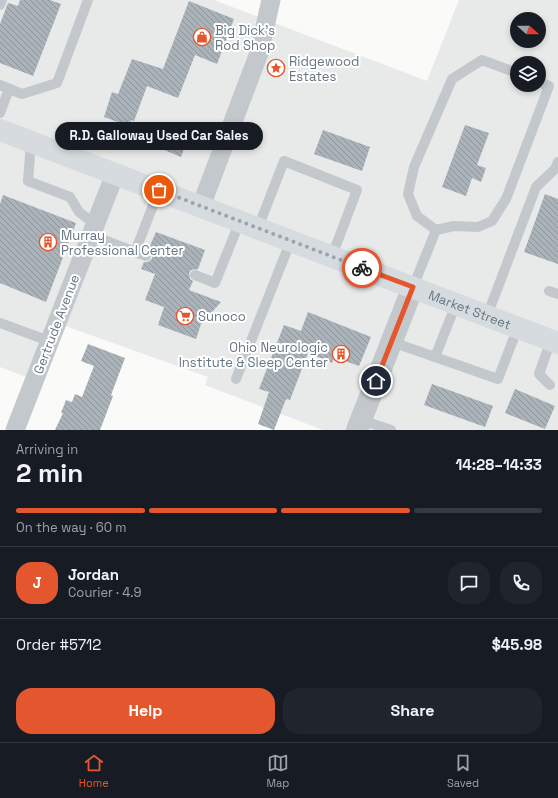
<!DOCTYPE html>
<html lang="en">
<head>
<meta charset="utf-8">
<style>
	body { margin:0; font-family:"Space Grotesk",sans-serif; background:#20242c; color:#f1f3f6; height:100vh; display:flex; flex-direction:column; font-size:15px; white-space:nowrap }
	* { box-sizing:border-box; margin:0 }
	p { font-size:13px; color:#9ea1a6 }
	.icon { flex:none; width:22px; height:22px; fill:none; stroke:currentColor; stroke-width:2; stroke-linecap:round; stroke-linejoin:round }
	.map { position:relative; height:430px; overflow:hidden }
	.panel { display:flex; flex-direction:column; background:#171b24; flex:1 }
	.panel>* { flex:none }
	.needle { width:26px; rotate:111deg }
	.tools { position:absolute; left:510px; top:12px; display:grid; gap:8px }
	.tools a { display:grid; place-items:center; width:36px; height:36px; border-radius:50%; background:#171b24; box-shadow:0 2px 6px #0003; font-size:20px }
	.pin { position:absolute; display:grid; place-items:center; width:34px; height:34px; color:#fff; margin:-17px; border:2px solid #fff; border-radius:50%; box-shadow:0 1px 4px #0007 }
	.courier { position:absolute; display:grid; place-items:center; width:40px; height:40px; margin:-20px; border:3px solid #e4572e; border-radius:50%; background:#fff; color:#222; box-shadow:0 1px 5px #0007 }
	.bubble { position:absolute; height:28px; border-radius:14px; background:#171b24; box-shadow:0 2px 6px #0003; font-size:13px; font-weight:700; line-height:28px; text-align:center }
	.headline em { font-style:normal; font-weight:700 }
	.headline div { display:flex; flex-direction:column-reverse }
	.headline { display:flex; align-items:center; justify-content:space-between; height:68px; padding:0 16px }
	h1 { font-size:26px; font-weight:700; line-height:30px }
	.bar { display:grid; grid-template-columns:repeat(4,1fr); gap:6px 4px; align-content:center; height:48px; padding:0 16px }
	.bar i { height:5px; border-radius:3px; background:#363941 }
	.bar .on { background:#e4572e }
	.bar p { grid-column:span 4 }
	.line { display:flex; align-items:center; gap:10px; padding:0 16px; border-top:1px solid #363941 }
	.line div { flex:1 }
	.round { display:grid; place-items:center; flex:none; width:42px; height:42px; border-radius:16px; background:#20242c }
	.action { display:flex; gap:8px; margin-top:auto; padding:8px 16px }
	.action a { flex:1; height:46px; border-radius:16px; background:#e4572e; color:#fff; font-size:16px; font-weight:700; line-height:46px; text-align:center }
	.action a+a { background:#20242c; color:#f1f3f6 }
	.tabs { display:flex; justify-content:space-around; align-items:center; height:56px; border-top:1px solid #363941; background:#171b24; font-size:11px; color:#9ea1a6 }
	.tabs a { display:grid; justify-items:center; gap:2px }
	.tabs .on { color:#e4572e }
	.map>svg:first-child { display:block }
	.built { fill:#e8e9e9; fill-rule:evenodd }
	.building { fill:url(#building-back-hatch) }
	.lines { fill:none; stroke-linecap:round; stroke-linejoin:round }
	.service { stroke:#c3c8cc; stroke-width:10 }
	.minor { stroke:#c3c8cc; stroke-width:19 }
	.tertiary { stroke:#c3c8cc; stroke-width:22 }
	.primary { stroke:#d6dbdf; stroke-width:22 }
	.done { stroke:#99a4ac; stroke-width:4; stroke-dasharray:0 7.2 }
	.route { stroke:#e4572e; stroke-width:5 }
	.labels { text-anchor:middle; stroke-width:4; stroke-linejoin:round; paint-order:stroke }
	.poi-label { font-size:13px; fill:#657683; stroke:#fff; text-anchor:start }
	.street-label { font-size:13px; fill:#657683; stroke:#fff }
</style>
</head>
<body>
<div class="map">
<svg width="558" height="430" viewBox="0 0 558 430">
	<defs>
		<pattern id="building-back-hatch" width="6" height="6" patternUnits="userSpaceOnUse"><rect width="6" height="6" fill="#aab3b9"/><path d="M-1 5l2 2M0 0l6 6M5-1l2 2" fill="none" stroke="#8e969c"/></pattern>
	</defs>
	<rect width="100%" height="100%" fill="#fafaf8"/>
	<path class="built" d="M0,0H214L427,81L459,0H558V430H323L205,385L208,377L57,323L34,380L0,367ZM517,19H539V41H517ZM517,63H539V85H517Z"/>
	<g class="building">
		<polygon points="20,0 50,0 61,4 33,76 0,63 0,24 8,3 18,6"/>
		<polygon points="189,1 234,19 217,64 195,55 178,98 147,86 134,121 131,120 129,126 104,117 112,92 118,94 132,59 163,69"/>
		<polygon points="465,125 489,133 477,165 486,168 481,182 472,178 466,196 442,187"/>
		<polygon points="162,127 188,138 181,157 155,146"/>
		<polygon points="323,130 370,147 362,171 314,154"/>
		<polygon points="545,194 558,199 558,264 524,252"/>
		<polygon points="3,195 76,223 46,302 0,283 0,204"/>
		<polygon points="156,232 205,250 198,269 191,270 189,273 190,279 193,281 189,290 221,302 201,324 196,339 158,325 164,307 145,300 155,274 141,269 144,262 148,262 152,259 152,254 148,250"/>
		<polygon points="308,312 371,337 359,366 334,357 332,363 308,353 290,400 286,399 274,430 258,424 269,392 259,389 284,325 301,331"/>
		<polygon points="88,344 125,358 111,395 113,396 100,430 55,430 63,413 61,413 66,400 72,402 75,394 82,397 94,366 81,361"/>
		<polygon points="432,384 493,406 485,427 424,405"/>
		<polygon points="515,389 555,406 545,429 505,413"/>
	</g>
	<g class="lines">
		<g class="service">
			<polyline points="0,5 2,0"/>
			<polyline points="0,85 22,94 57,83 88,0"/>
			<polyline points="0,113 9,89"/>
			<polyline points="31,142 28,181 70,197 79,212 95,224"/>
			<polyline points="258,228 284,161 357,190 332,256"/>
			<polyline points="436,230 417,216 408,194 414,167 452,79 482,60 517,73"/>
			<polyline points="436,230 454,226 478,227 492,221 506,199 549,86 539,82"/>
			<polyline points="91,235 135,252"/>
			<polyline points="146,256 135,252 159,190"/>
			<polyline points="195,275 215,283 240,221"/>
			<polyline points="413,287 436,230"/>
			<polyline points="549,291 558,294"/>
			<polyline points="456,304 435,357 498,379 518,327"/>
			<polyline points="487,316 536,187 555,169 558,162"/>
			<polyline points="0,323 49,341"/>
			<polyline points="392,342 435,357"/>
			<polyline points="236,379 291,240"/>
			<polyline points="550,385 539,374 551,340"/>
			<polyline points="361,420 391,430"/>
		</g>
		<g class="minor">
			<polyline points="201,206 259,53 271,0"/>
			<polyline points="15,430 115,174"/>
		</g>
		<polyline class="tertiary" points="357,430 413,287"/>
		<path class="primary" id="s1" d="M0,130L558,343"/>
	</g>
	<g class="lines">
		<polyline class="done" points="159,190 362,268"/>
		<polyline class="route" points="362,268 413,287 376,381"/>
	</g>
	<defs>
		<symbol id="shop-ring" viewBox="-11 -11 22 22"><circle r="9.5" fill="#fff" stroke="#e4572e" stroke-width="1.5"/><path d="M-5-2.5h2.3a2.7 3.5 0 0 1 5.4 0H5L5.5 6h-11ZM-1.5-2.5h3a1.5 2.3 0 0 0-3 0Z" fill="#e4572e"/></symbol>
		<symbol id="sight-ring" viewBox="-11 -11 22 22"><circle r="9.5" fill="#fff" stroke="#e4572e" stroke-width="1.5"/><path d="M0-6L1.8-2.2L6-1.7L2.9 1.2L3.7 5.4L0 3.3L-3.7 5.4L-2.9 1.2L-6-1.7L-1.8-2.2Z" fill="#e4572e"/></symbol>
		<symbol id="building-ring" viewBox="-11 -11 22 22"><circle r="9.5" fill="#fff" stroke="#e4572e" stroke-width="1.5"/><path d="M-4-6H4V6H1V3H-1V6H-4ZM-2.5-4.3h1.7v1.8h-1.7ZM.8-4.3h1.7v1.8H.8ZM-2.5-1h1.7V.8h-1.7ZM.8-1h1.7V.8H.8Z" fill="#e4572e"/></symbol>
		<symbol id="supermarket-ring" viewBox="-11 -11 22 22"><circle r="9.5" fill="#fff" stroke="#e4572e" stroke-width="1.5"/><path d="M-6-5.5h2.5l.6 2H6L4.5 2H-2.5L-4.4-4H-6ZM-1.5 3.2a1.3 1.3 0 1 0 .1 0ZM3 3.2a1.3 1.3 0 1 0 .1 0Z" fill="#e4572e"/></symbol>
	</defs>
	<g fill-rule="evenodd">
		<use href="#shop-ring" x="192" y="27" width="20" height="20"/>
		<use href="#sight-ring" x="266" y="58" width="20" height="20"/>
		<use href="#building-ring" x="38" y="232" width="20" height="20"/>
		<use href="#supermarket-ring" x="175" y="306" width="20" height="20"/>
		<use href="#building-ring" x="331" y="344" width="20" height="20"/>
	</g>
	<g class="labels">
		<g class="poi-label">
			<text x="215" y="35">Big Dick's<tspan x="215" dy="15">Rod Shop</tspan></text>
			<text x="289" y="66">Ridgewood<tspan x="289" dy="15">Estates</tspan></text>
			<text x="61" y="240">Murray<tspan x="61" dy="15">Professional Center</tspan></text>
			<text x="198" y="321">Sunoco</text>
			<text x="328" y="352" text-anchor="end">Ohio Neurologic<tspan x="328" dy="15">Institute &amp; Sleep Center</tspan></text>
		</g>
		<g class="street-label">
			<text dy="5" stroke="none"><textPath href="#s1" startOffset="503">Market Street</textPath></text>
			<text transform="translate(56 324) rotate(-69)" y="5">Gertrude Avenue</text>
		</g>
	</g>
</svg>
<div class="tools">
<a><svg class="needle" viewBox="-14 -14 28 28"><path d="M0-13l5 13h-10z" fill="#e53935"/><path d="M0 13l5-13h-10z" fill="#9ea1a6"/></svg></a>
<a><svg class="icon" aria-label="layers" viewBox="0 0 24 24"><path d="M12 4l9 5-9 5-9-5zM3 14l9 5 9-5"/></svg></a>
</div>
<div class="pin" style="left:159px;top:190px;background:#ea580c"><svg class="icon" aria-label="bag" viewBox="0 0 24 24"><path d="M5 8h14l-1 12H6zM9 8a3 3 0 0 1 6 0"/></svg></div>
<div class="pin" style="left:376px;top:381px;background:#1f2937"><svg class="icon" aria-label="home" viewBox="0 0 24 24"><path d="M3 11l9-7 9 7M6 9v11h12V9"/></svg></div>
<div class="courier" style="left:362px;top:268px"><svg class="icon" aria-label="bike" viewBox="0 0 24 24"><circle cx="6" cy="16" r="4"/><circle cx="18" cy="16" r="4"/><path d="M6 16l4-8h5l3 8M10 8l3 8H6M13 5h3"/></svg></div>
<div class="bubble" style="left:55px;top:122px;width:208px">R.D. Galloway Used Car Sales</div>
</div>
<section class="panel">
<div class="headline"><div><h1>2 min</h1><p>Arriving in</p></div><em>14:28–14:33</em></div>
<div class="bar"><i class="on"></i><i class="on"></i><i class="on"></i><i></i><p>On the way · 60 m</p></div>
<div class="line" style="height:72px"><b class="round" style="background:#e4572e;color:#fff">J</b><div><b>Jordan</b><p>Courier · 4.9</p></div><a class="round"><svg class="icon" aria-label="chat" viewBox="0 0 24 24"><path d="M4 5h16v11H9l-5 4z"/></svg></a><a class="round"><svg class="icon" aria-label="phone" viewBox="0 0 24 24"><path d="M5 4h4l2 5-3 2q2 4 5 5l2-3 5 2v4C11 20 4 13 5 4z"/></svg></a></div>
<div class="line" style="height:52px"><div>Order #5712</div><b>$45.98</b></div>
<div class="action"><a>Help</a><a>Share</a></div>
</section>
<nav class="tabs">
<a class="on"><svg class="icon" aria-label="home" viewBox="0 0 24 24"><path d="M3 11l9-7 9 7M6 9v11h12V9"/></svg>Home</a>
<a><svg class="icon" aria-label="map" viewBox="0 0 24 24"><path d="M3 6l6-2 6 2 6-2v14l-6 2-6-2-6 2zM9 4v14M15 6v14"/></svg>Map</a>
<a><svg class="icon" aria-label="saved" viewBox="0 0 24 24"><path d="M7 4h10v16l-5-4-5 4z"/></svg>Saved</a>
</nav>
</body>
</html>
